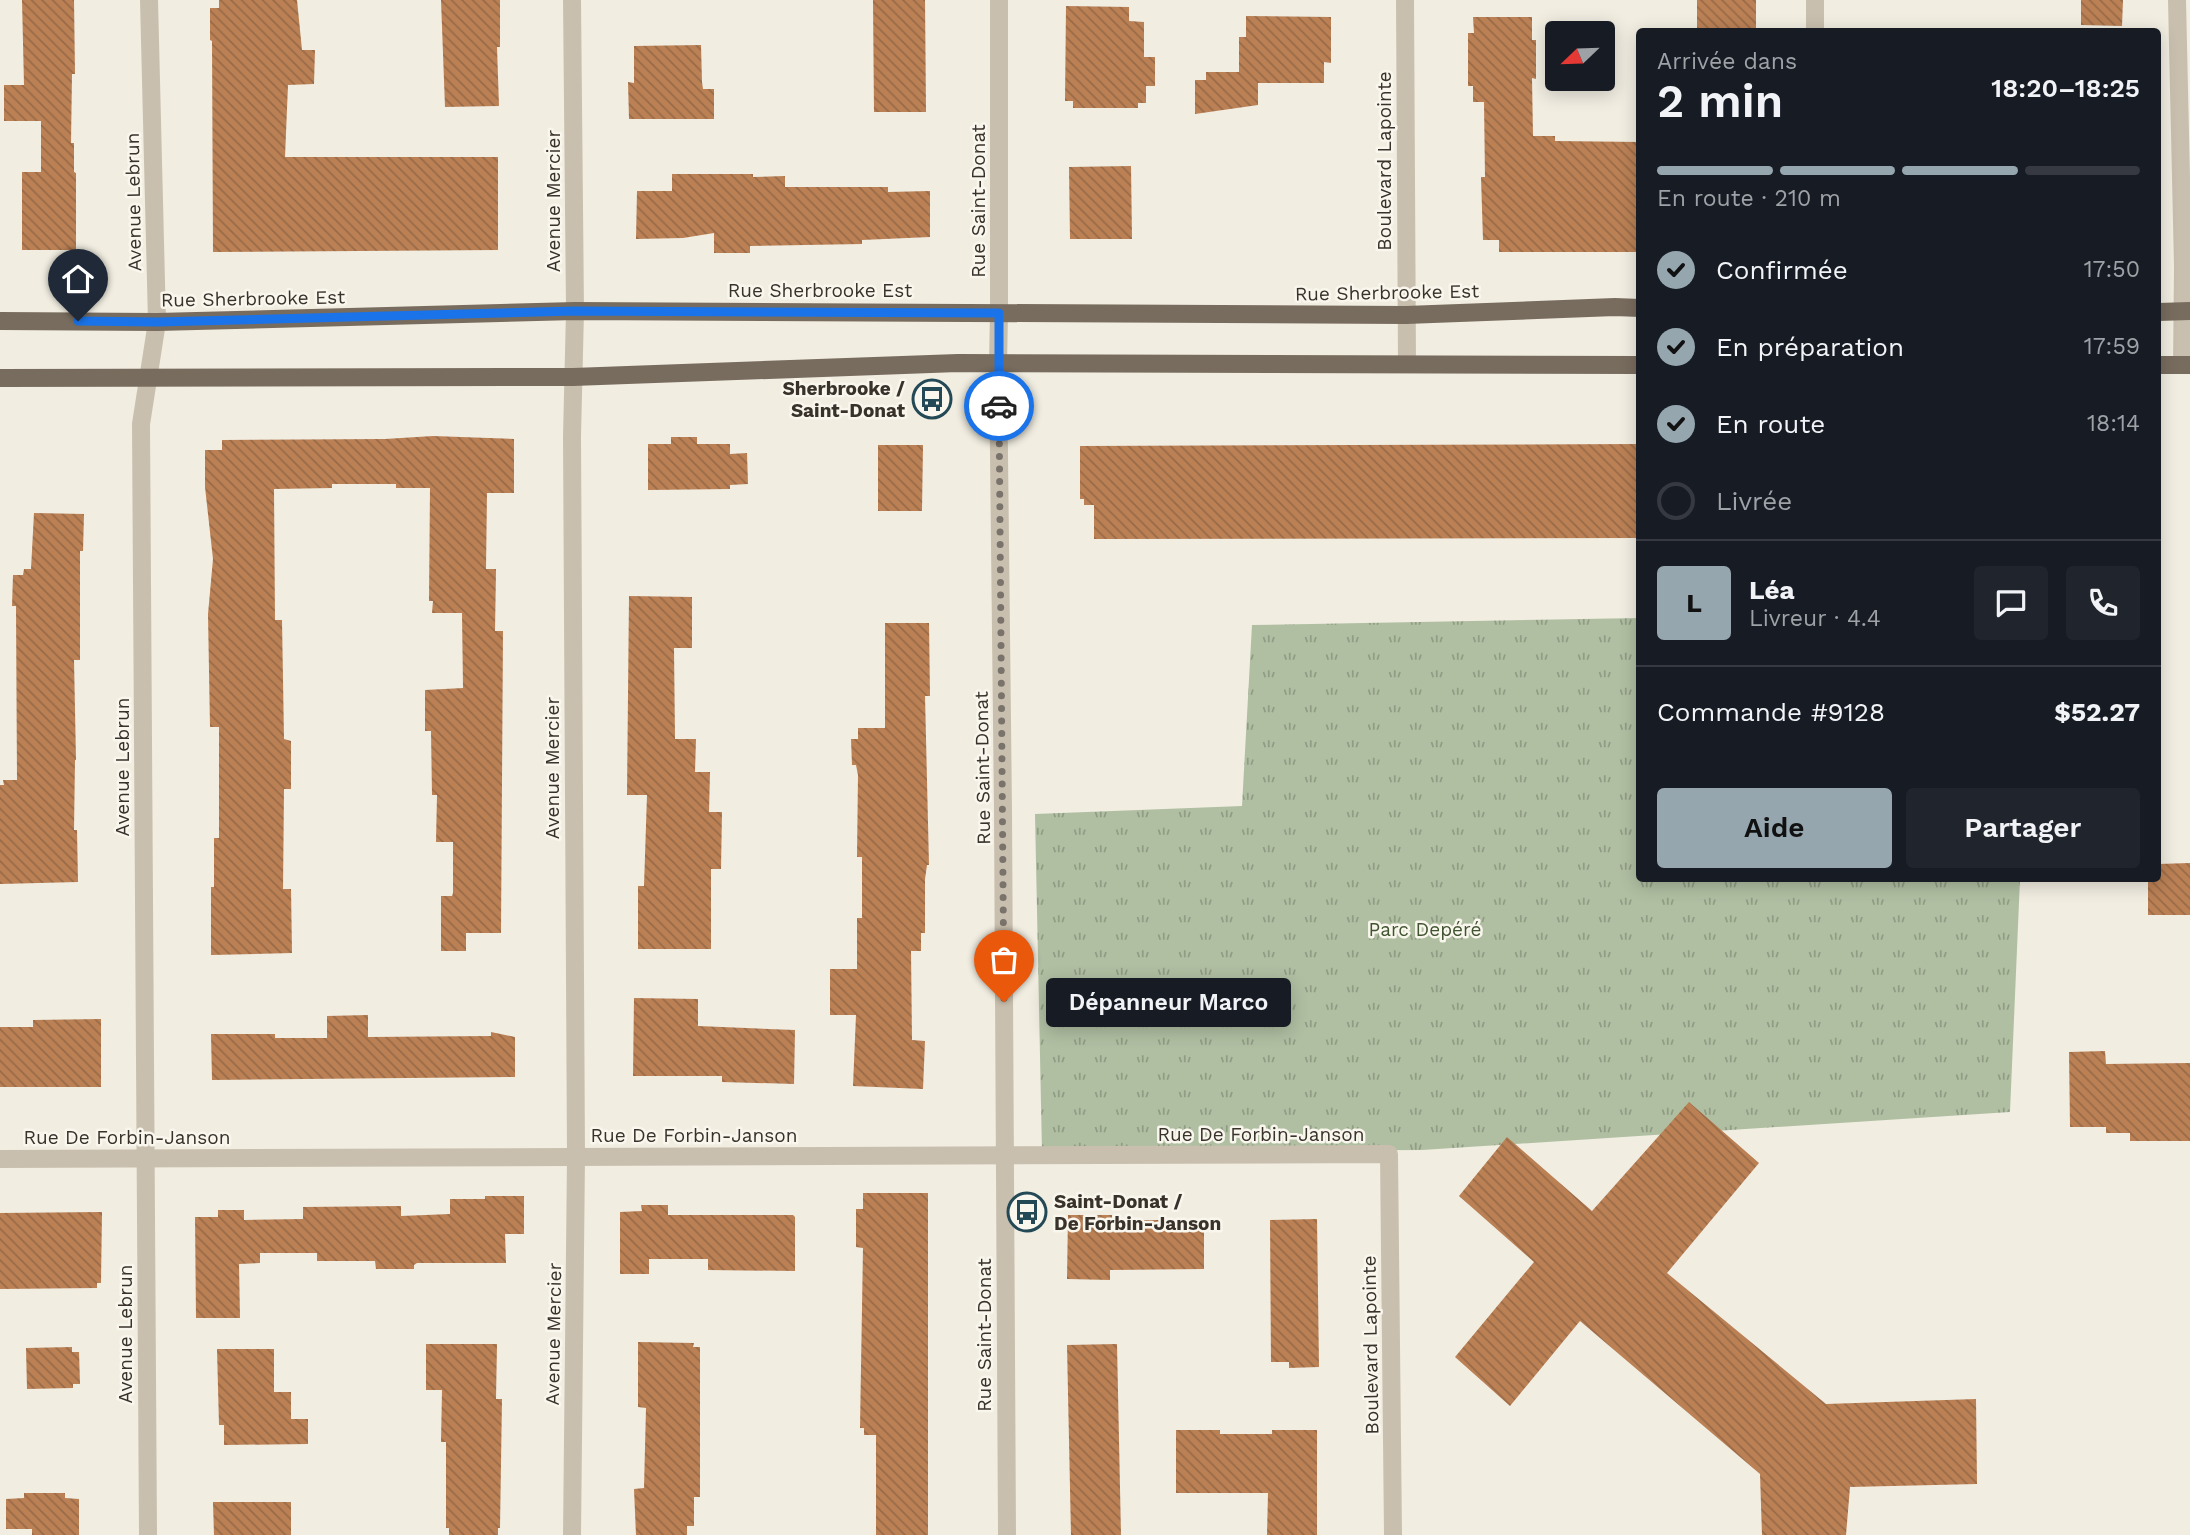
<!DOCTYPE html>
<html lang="fr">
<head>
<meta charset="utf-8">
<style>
	body { margin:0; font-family:"Work Sans",sans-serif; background:#20242c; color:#f1f3f6; height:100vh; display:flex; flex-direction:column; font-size:26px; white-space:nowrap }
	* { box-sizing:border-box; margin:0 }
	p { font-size:23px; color:#9ea1a6 }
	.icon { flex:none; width:38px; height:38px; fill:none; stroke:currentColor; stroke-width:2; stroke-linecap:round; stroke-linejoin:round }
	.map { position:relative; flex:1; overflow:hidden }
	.sheet { position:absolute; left:1636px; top:28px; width:525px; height:854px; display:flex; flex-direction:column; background:#171b24; border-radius:7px; box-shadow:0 4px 18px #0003 }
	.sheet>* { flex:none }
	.needle { width:46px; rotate:247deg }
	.buttons { position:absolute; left:1545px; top:21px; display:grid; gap:14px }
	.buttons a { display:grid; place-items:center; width:70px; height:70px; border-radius:7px; background:#171b24; box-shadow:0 4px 18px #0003; font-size:35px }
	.pin { position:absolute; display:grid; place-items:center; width:60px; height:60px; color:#fff; margin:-72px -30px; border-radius:50% 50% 50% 0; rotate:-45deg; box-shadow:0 0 7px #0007 }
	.pin .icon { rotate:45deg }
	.courier { position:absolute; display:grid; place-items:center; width:70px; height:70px; margin:-35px; border:5px solid #1a73e8; border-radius:50%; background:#fff; color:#222; box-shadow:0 2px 9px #0007 }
	.bubble { position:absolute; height:49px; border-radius:7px; background:#171b24; box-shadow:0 4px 18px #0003; font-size:23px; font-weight:600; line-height:49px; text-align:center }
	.summary em { font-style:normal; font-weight:600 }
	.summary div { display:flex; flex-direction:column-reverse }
	.summary { display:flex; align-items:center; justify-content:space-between; height:119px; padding:0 21px }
	h1 { font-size:46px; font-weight:600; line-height:52px }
	.bar { display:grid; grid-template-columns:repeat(4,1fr); gap:10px 7px; align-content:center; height:84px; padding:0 21px }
	.bar i { height:9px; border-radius:5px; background:#363941 }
	.bar .selected { background:#95a6ae }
	.bar p { grid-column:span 4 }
	.line { display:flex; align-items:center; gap:18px; padding:0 21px; border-top:2px solid #363941 }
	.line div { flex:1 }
	.round { display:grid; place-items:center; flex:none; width:74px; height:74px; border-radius:7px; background:#20242c }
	ol { padding:0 21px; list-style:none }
	li { display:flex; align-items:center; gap:21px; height:77px }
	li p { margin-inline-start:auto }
	li .icon { padding:7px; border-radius:50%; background:#95a6ae; color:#111; stroke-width:4 }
	li:last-child { color:#9ea1a6 }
	li i { width:38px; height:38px; border:4px solid #363941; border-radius:50% }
	.cta { display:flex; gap:14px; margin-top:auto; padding:14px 21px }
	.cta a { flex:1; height:80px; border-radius:7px; background:#95a6ae; color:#111; font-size:28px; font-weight:600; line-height:80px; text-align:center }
	.cta a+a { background:#20242c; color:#f1f3f6 }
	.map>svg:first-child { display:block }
	.grass { fill:url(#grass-tufts) }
	.building { fill:url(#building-back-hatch) }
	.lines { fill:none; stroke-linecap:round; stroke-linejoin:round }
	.minor { stroke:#c9bfae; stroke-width:18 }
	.tertiary { stroke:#c9bfae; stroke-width:18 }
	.primary { stroke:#786c5e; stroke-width:18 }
	.done { stroke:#79736b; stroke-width:7; stroke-dasharray:0 12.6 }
	.route { stroke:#1a73e8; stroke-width:9 }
	.labels { text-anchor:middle; stroke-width:5; stroke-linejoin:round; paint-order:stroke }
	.street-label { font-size:19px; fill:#38322b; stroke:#f9f6ed }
	.poi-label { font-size:19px; font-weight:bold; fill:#38322b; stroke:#f9f6ed; text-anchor:end }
	.park-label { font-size:19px; fill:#415431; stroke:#f9f6ed }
</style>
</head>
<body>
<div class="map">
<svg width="2190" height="1535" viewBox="0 0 2190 1535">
	<defs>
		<pattern id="grass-tufts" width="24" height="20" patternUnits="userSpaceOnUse" patternTransform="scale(1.75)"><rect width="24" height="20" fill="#b0bfa2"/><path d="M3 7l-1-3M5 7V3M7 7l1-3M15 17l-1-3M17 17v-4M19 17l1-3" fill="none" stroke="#909c84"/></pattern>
		<pattern id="building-back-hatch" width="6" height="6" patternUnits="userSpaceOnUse" patternTransform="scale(1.75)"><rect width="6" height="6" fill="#bb8155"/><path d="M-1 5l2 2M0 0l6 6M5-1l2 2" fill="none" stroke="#996a47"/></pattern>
	</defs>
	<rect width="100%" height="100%" fill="#f1ede1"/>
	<polygon class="grass" points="1640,618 1640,878 2020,879 2010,1112 1422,1150 1042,1152 1035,814 1242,806 1252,625"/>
	<g class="building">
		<polygon points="22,0 74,0 75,74 72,74 71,143 74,143 74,172 76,173 76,250 22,250 22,172 41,172 41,121 4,121 4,85 24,85"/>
		<polygon points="219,0 297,0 302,50 315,50 314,84 288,85 285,157 498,157 498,250 213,252 212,41 210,40 210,8 219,8"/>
		<polygon points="441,0 500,0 500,47 497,47 499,106 445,107"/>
		<polygon points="873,0 925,0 926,112 874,112"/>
		<rect x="1697" y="0" width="59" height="32"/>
		<polygon points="2081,0 2123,0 2122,26 2081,25"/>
		<polygon points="1066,6 1129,7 1129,21 1144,22 1144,57 1155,57 1155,86 1146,86 1146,103 1138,103 1138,108 1073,108 1073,101 1065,101"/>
		<polygon points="1246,16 1331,17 1331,63 1324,62 1324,83 1258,83 1258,105 1195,114 1195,80 1206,80 1206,72 1239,72 1239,37 1246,37"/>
		<polygon points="1473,17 1532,17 1532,40 1536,40 1536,79 1532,78 1533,136 1555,136 1555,141 1640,142 1640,252 1499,252 1499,240 1483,240 1481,177 1485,177 1484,102 1473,102 1473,86 1468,86 1468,33 1474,33"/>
		<polygon points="701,45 702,82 703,89 714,89 714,119 629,119 628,82 634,83 634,46"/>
		<polygon points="1131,166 1132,239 1070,239 1069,167"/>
		<polygon points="672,174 753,174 753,177 785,176 785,187 888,187 888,192 930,191 930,237 862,240 862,244 750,246 750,253 714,253 714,233 683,238 636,239 637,191 672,191"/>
		<polygon points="433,436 514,439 514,493 487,493 486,569 496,569 495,631 503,631 501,933 466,933 466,951 441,951 441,896 452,896 453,893 453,842 436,842 437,795 432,795 431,731 425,731 425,690 463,688 462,613 432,613 433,601 429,601 430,488 396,488 396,484 332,484 332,488 274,489 275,620 282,620 284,739 291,741 291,789 284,789 283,889 291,889 292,953 211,955 211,887 214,887 214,838 219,838 219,727 210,727 208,614 213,559 205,487 205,450 222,450 222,440 385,439"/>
		<polygon points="671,437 697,437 697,444 730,444 730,454 747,453 748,484 730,485 730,489 648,490 648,444 671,444"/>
		<polygon points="1640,444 1640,538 1094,539 1094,505 1084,505 1084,499 1080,499 1080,446"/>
		<polygon points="878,445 923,445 922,511 878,511"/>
		<polygon points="34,513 84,514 83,551 80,551 80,660 74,660 76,760 75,760 74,830 77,830 78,882 0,884 0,785 4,785 3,780 17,780 16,606 12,606 13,575 23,575 24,569 31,569"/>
		<polygon points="629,596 692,597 692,648 674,648 675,739 696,739 695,772 710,772 709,812 722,812 721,869 711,869 711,949 638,949 638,886 644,886 647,795 627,795"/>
		<polygon points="885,623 929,623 930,696 925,696 929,865 927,865 925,879 925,933 921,933 921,951 911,951 912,1040 925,1041 923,1089 853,1086 856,1015 830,1015 830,969 857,969 857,918 862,918 862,857 857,857 858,775 856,765 852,765 851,739 858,739 858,728 885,728"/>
		<polygon points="2190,863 2190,915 2148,915 2148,878 2158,878 2158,864"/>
		<polygon points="634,998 698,999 698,1026 795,1030 794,1084 722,1082 722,1076 633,1076"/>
		<polygon points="368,1015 368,1037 491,1036 491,1032 515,1037 515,1077 212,1080 211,1034 275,1034 275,1038 327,1038 327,1016"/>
		<polygon points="101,1019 101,1087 0,1087 0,1027 33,1027 33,1020"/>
		<polygon points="2105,1051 2106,1064 2190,1063 2190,1141 2130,1141 2130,1133 2106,1133 2106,1127 2070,1127 2069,1052"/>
		<polygon points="1689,1102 1759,1163 1667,1273 1826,1404 1976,1399 1977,1484 1850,1487 1846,1535 1762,1535 1760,1474 1580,1321 1510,1406 1455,1357 1534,1262 1459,1196 1507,1137 1592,1211"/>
		<polygon points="863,1193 928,1193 928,1535 876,1535 876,1435 864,1435 864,1428 860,1428 863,1248 856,1247 856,1209 863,1209"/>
		<polygon points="485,1196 524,1196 524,1234 505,1234 506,1263 417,1263 414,1265 414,1269 376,1269 375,1261 317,1261 317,1253 260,1253 260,1263 239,1264 240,1318 196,1318 195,1217 218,1217 218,1210 244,1210 244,1220 303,1219 303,1207 401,1206 401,1216 450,1214 450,1199 485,1199"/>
		<polygon points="641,1205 668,1205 668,1215 793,1215 795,1217 795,1271 708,1270 708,1259 649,1259 649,1274 620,1274 620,1212 642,1211"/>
		<polygon points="102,1212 101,1283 97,1283 97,1288 0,1289 0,1213"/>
		<polygon points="1068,1215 1112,1215 1112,1220 1204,1220 1204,1269 1110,1270 1110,1280 1067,1279"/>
		<polygon points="1317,1219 1319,1367 1289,1368 1289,1362 1271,1362 1270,1220"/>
		<polygon points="638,1342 694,1343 693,1347 700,1347 700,1497 694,1497 694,1526 687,1526 687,1535 636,1535 634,1489 644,1488 646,1408 638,1407"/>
		<polygon points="426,1344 497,1344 496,1399 502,1399 500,1528 498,1528 498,1535 449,1535 449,1528 446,1528 446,1442 441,1442 442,1390 426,1390"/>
		<polygon points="1117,1344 1121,1535 1071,1535 1067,1345"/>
		<polygon points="72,1347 72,1352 79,1352 80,1384 73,1384 73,1388 27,1389 26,1348"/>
		<polygon points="217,1349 274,1349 274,1392 291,1392 291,1419 308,1419 308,1444 224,1445 224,1425 219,1425"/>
		<polygon points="1176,1430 1220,1430 1220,1434 1272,1434 1272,1430 1317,1430 1317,1535 1267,1535 1268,1493 1176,1493"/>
		<polygon points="24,1493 65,1493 65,1498 79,1499 79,1535 32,1535 32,1529 6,1529 6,1499 24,1498"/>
		<polygon points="213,1502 291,1502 291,1535 214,1535"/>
	</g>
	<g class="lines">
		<g class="minor">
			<polyline points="999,0 999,313"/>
			<polyline points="1405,0 1407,364"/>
			<polyline points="1815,0 1815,32"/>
			<polyline points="2177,0 2183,267 2182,365"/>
			<polyline points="0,1159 1389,1154 1393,1535"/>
			<polyline points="148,1535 141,424 157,322 149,0"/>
			<polyline points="572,1535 576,1157 572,436 575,311 572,0"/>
		</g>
		<polyline class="tertiary" points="999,313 998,364 1003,811 1007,1535"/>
		<g class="primary">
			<polyline points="2158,312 2190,311"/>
			<polyline points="0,321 157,322 575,311 1406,315 1615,307 1640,308"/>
			<polyline points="2158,365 2190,365"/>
			<polyline points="0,378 573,377 958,363 1640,365"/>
		</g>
	</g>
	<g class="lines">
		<polyline class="done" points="999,406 1004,1002"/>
		<polyline class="route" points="78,321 157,322 575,311 999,313 999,406"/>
	</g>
	<defs>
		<symbol id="bus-ring" viewBox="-11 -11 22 22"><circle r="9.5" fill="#f9f6ed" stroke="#244956" stroke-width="1.5"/><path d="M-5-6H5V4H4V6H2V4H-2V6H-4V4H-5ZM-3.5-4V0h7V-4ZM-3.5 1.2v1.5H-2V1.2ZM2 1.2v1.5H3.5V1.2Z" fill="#244956"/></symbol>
	</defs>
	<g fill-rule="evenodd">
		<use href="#bus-ring" x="910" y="377" width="44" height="44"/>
		<use href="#bus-ring" x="1005" y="1190" width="44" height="44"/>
	</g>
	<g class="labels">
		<g class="street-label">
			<text transform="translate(1384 161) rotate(-90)" y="7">Boulevard Lapointe</text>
			<text transform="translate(553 201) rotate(-90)" y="7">Avenue Mercier</text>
			<text transform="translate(978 201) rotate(-90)" y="7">Rue Saint-Donat</text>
			<text transform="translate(133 202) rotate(-91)" y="7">Avenue Lebrun</text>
			<text x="820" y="297">Rue Sherbrooke Est</text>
			<text transform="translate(1387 292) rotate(-1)" y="7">Rue Sherbrooke Est</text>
			<text transform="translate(253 298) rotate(-1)" y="7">Rue Sherbrooke Est</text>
			<text transform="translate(122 767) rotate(-90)" y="7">Avenue Lebrun</text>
			<text transform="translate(552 768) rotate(-90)" y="7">Avenue Mercier</text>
			<text transform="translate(982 768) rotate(-91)" y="7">Rue Saint-Donat</text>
			<text x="1261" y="1141">Rue De Forbin-Janson</text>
			<text x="694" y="1142">Rue De Forbin-Janson</text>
			<text x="127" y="1144">Rue De Forbin-Janson</text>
			<text transform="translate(125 1334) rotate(-90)" y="7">Avenue Lebrun</text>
			<text transform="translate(553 1334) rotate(-89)" y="7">Avenue Mercier</text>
			<text transform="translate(984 1335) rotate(-90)" y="7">Rue Saint-Donat</text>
			<text transform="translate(1370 1345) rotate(-91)" y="7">Boulevard Lapointe</text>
		</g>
		<g class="poi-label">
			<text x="905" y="395">Sherbrooke /<tspan x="905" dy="22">Saint-Donat</tspan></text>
			<text x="1054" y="1208" text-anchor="start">Saint-Donat /<tspan x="1054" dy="22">De Forbin-Janson</tspan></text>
		</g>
		<g class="park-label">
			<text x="1425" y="936">Parc Depéré</text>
		</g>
	</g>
</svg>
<div class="buttons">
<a><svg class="needle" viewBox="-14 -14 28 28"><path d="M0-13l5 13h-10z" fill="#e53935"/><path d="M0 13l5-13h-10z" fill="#9ea1a6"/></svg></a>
</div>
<div class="pin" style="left:1004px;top:1002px;background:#ea580c"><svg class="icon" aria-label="bag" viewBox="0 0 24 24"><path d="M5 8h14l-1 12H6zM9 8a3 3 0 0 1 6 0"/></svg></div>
<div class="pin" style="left:78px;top:321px;background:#1f2937"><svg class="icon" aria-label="home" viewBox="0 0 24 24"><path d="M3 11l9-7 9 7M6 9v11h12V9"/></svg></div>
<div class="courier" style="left:999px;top:406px"><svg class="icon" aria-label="car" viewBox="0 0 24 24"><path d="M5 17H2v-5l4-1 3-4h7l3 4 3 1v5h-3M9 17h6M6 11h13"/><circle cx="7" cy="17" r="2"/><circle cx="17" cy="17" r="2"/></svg></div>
<div class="bubble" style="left:1046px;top:978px;width:245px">Dépanneur Marco</div>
<section class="sheet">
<div class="summary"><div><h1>2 min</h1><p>Arrivée dans</p></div><em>18:20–18:25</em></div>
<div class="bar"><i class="selected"></i><i class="selected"></i><i class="selected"></i><i></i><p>En route · 210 m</p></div>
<ol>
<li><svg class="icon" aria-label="check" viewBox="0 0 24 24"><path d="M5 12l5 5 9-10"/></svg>Confirmée<p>17:50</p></li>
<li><svg class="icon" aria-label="check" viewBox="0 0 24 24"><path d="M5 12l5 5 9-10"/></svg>En préparation<p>17:59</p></li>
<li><svg class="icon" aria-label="check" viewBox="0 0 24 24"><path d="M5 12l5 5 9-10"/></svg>En route<p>18:14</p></li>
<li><i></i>Livrée</li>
</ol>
<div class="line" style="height:126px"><b class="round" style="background:#95a6ae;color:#111">L</b><div><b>Léa</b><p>Livreur · 4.4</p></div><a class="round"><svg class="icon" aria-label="chat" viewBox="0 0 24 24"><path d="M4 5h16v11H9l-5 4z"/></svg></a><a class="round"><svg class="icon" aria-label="phone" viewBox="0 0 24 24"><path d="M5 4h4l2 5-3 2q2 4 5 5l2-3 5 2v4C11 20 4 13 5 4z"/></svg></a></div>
<div class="line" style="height:91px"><div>Commande #9128</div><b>$52.27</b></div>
<div class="cta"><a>Aide</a><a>Partager</a></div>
</section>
</div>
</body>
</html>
